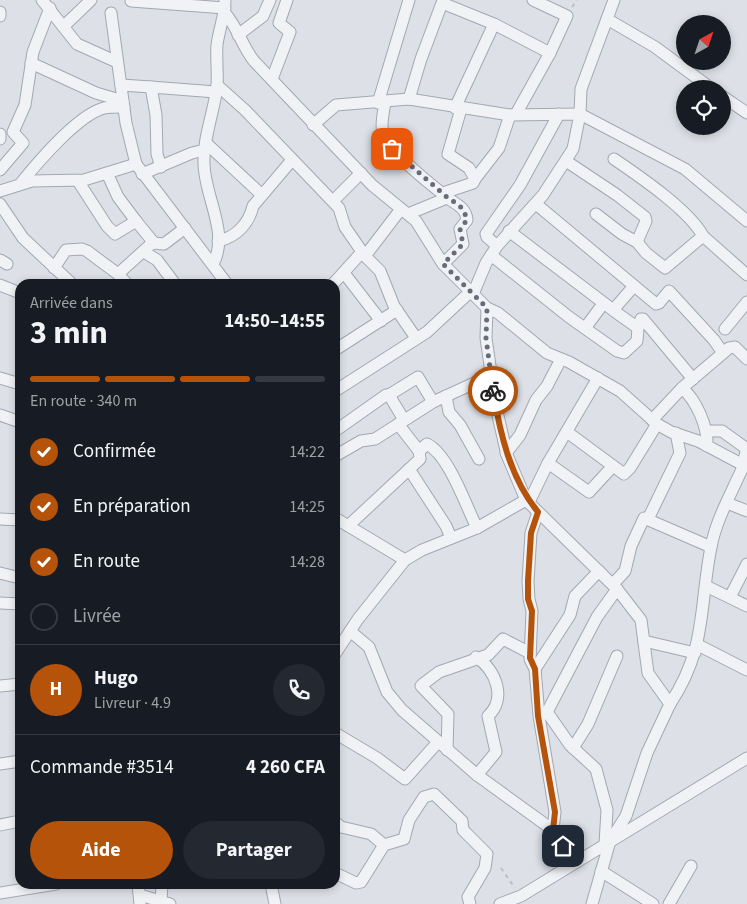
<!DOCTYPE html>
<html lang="fr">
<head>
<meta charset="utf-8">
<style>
	body { margin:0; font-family:"Source Sans 3",sans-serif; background:#242831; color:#f1f3f6; height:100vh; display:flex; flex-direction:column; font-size:19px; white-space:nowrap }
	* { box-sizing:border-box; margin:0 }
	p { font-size:16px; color:#9ea1a6 }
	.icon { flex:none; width:28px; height:28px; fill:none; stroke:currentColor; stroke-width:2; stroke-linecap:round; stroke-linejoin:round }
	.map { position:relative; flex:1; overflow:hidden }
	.sheet { position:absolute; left:15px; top:279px; width:325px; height:610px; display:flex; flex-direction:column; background:#171b24; border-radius:15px; box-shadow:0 2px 8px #0003 }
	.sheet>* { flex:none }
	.needle { width:32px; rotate:40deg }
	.tools { position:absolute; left:676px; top:15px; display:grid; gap:10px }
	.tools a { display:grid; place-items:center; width:55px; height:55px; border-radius:50%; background:#171b24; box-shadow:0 2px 8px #0003; font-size:25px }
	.pin { position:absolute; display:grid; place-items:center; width:42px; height:42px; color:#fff; margin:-21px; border-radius:10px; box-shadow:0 2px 8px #0006 }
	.courier { position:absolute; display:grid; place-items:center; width:50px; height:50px; margin:-25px; border:4px solid #b45309; border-radius:50%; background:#fff; color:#222; box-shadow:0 1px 6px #0007 }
	.summary em { font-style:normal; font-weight:700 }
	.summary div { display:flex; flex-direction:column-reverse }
	.summary { display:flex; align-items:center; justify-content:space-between; height:85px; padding:0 15px }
	h1 { font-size:32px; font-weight:700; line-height:38px }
	.bar { display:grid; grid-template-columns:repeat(4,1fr); gap:8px 5px; align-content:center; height:60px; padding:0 15px }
	.bar i { height:6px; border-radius:4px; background:#363941 }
	.bar .on { background:#b45309 }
	.bar p { grid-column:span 4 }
	.line { display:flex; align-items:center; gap:12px; padding:0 15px; border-top:1px solid #363941 }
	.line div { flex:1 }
	.round { display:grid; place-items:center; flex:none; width:52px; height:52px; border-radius:26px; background:#242831 }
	ol { padding:0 15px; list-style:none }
	li { display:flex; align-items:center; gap:15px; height:55px }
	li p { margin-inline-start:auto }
	li .icon { padding:5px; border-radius:50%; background:#b45309; color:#fff; stroke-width:4 }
	li:last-child { color:#9ea1a6 }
	li i { width:28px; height:28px; border:2px solid #363941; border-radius:50% }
	.primary-button { display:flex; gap:10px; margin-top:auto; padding:10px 15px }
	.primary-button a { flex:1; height:58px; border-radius:30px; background:#b45309; color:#fff; font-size:20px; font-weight:700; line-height:58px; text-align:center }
	.primary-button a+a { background:#242831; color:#f1f3f6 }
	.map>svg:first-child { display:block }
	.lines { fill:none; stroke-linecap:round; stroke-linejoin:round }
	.street-casing { stroke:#a2a8b1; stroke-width:13 }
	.path { stroke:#bbbfc6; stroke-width:2; stroke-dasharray:4 4; stroke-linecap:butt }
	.street { stroke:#f0f2f6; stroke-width:11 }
	.done { stroke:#666d79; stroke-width:5; stroke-dasharray:0 9 }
	.route { stroke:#b45309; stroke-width:6 }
</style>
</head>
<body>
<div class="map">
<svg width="747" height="904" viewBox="0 0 747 904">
	<rect width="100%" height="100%" fill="#dde1e7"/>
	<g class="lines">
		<defs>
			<g id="street">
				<polyline points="42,0 77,44 117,62"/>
				<polyline points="131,1 225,8"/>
				<polyline points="0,12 0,16"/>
				<polyline points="111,13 126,123 136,164 227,284"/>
				<path d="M225,13C238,28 242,46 254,61L372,185L416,221L443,264L487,308L498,313L547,353L569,362L620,391L657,424L671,432L698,441L747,467"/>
				<polyline points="607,19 655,47 712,89"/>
				<polyline points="64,26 91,0"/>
				<polyline points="238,35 263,16 270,0"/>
				<polyline points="31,63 96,93 123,101"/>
				<polyline points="272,79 290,32 279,23 287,0"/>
				<polyline points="121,85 151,87"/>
				<polyline points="217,85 245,110 339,208 345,227 365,256 380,271 394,306 416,338"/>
				<polyline points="722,96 747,113"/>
				<polyline points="409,99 421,59 442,3 494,24 550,53"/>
				<path d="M385,102C384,111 380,124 383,133C390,153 430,184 448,198C456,205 466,207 467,220L460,229L463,244L443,264"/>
				<polyline points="378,103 409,0"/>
				<polyline points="455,108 494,24"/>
				<polyline points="516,114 550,53 567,16 533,0"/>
				<polyline points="313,125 336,105 409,99 510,115 580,114 685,169 747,221"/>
				<polyline points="0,134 0,139"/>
				<polyline points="206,143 262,195"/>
				<path d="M614,159C639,176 689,210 703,236L747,275"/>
				<polyline points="566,161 617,195 645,217 646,221 637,242"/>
				<polyline points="161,167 157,154 156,115 151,87 216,92"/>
				<polyline points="0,170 23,143 13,132 25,105 33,52 50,8"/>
				<polyline points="107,173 118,197 136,221"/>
				<polyline points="142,174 192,153 205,150"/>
				<polyline points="475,179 499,148 510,115"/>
				<polyline points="78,181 107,226 115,234 136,221 154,243"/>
				<path d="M21,183C38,162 78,115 104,108C110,107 118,107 124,107"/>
				<polyline points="0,191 32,181 84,180 136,164"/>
				<polyline points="443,193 473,183 475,179 469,168 448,154 461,109"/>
				<polyline points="333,201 361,173"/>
				<polyline points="0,204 23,238 72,284"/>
				<polyline points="536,204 656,304 659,303 669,291 714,340 723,353"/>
				<polyline points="408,214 447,198"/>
				<polyline points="596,214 622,234 637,242 646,253 665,268 703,236"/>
				<polyline points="509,231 613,310 634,286"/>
				<path d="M218,241C237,237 249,223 253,206L292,160"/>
				<polyline points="497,246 487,237 486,234 520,185 559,114"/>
				<polyline points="144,252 157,260 175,284"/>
				<polyline points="491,255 569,317 617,351 624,353 637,341 638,328 641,319 643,319 693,379"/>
				<polyline points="365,256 401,209"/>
				<polyline points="0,260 7,264"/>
				<path d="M213,264C230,233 204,196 204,163C203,138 214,112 217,87C218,74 216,59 217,45C219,29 225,16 225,0"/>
				<polyline points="54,268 66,250 82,249 87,251 118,274 127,284"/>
				<polyline points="344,273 381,321"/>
				<polyline points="118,274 150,245 154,243 164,244 185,228"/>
				<polyline points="333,284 362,252"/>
				<polyline points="0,285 20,293"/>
				<polyline points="473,294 486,263 497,246 543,195 573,149 580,114 581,89 614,0"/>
				<polyline points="487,308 486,338 496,407 507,455 526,500 617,589 641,620 648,673 670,704 647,753 626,816 610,841 592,904"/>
				<polyline points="614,311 638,328"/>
				<polyline points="585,328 603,304"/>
				<polyline points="725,329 747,302"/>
				<polyline points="335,350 397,310"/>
				<polyline points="0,378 20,384"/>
				<path d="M682,388C696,400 708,426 707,446"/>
				<polyline points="335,391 427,332 470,292"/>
				<polyline points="389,395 418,377 433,402"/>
				<polyline points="446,396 449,412 460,425 479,459"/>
				<polyline points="0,415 20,422"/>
				<polyline points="652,420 682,388 729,348 735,347 747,359"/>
				<polyline points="335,431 386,395 389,395 404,420"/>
				<polyline points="706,431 722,431 747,449"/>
				<polyline points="567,432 624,474 630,468 657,424"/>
				<path d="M419,451L427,444C449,455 466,506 477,528"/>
				<polyline points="506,453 520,435 536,400 547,386 561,359"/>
				<polyline points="335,456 361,441 375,439 433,402 492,375"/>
				<polyline points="548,463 589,492 613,466"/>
				<polyline points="409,469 446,526 451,538"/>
				<polyline points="529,502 548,463 598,378"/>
				<polyline points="727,503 747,511"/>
				<polyline points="538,512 531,533 528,581 529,599 532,611 530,659 535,669 539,716 555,812 553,830 573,863"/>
				<polyline points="335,518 405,560"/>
				<polyline points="0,519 20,520"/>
				<polyline points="648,519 680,453 676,433"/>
				<polyline points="348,526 420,459 419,451 398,424"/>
				<polyline points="0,573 20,578"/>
				<polyline points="613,584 625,571 631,546 644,518 711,547"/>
				<polyline points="706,586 747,606"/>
				<polyline points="730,597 747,564"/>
				<polyline points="0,603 20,604"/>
				<polyline points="350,631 369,647 387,692 402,710 477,775 553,830"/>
				<polyline points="644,641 695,653"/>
				<polyline points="698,645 747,670"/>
				<polyline points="335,654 358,619 405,560 422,550 477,528 526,500"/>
				<path d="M476,657C496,670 507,699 488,716L496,752L477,775"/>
				<polyline points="535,669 570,615 575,596 599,571"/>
				<polyline points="0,686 20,684"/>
				<path d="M670,704C707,648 699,608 711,547C716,520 731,494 742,469C744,463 744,456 747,450"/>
				<polyline points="547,712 570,745 596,769 607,810 605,844"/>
				<polyline points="541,715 547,712 597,617 617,589"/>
				<polyline points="335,733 377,758 405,779 438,742"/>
				<polyline points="573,748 588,724 617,656"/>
				<polyline points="447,750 448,714 421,686 423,684 439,672 488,655 503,639 530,653"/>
				<polyline points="0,764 20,761"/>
				<polyline points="335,822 341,827 371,834 384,845"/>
				<polyline points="0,825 20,821"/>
				<polyline points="601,871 653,904"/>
				<polyline points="335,873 356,883 361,882 384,845 404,839 409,820 424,797 434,794 462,821 463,830 487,854 485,868 468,897 470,904"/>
				<polyline points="138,884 140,904"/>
				<polyline points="271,884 275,904"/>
				<polyline points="0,893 56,884"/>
				<polyline points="140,895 170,904"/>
				<polyline points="161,901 162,884"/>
				<polyline points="500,904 521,896 747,758"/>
				<polyline points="669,904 691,866"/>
			</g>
		</defs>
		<use href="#street" class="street-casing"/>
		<g class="path">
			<polyline points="572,7 577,0"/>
			<polyline points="501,868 515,888"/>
		</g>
		<use href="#street" class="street"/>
	</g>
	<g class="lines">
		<polyline class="done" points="392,149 448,198 459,205 464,211 467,220 460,229 463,244 443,264 487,308 486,338 493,391"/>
		<path class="route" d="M493,391C500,433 510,478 538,512L531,533L528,581V599L532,611L530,658L535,669L538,716L555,812L553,830L563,846"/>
	</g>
</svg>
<div class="tools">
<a><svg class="needle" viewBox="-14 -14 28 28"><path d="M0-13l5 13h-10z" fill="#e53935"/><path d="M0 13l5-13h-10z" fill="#9ea1a6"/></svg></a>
<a><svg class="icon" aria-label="locate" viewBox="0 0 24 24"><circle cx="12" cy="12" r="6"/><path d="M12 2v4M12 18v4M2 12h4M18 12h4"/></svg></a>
</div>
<div class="pin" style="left:392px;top:149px;background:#ea580c"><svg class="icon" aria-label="bag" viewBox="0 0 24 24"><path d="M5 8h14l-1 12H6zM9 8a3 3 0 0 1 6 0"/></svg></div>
<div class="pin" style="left:563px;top:846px;background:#1f2937"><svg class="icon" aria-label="home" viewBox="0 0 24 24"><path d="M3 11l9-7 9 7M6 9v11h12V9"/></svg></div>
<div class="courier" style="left:493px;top:391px"><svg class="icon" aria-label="bike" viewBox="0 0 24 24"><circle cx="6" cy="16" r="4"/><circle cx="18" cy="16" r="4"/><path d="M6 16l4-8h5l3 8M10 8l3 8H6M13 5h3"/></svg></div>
<section class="sheet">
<div class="summary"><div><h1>3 min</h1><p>Arrivée dans</p></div><em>14:50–14:55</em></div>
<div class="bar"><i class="on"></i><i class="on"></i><i class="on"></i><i></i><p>En route · 340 m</p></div>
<ol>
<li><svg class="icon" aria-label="check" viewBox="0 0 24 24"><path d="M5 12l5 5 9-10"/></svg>Confirmée<p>14:22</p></li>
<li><svg class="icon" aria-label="check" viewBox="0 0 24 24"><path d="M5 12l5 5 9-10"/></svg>En préparation<p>14:25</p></li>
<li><svg class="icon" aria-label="check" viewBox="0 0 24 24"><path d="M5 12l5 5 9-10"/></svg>En route<p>14:28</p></li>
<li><i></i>Livrée</li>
</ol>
<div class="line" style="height:90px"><b class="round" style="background:#b45309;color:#fff">H</b><div><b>Hugo</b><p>Livreur · 4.9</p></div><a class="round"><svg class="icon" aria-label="phone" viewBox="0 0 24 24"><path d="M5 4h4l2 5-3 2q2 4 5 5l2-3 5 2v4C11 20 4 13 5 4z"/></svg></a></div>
<div class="line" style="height:65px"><div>Commande #3514</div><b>4 260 CFA</b></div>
<div class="primary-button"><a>Aide</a><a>Partager</a></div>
</section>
</div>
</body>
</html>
